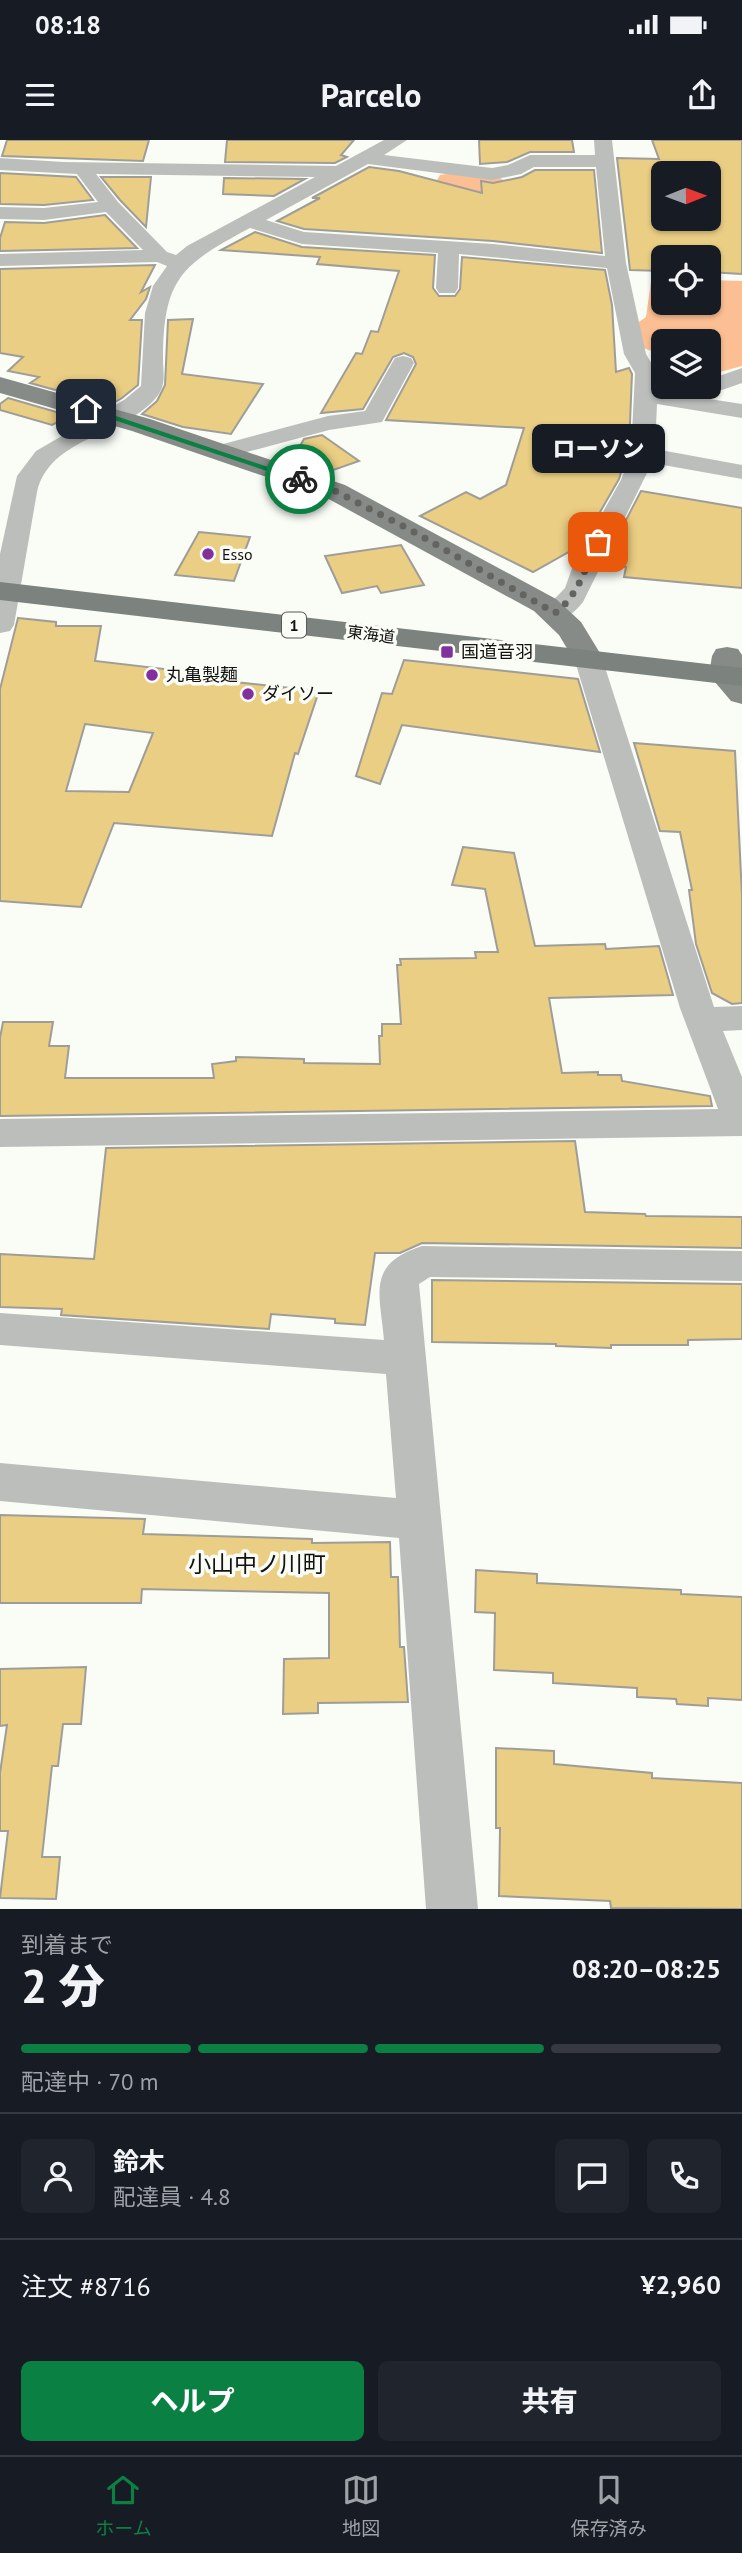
<!DOCTYPE html>
<html lang="ja">
<head>
<meta charset="utf-8">
<style>
	body { margin:0; font-family:"PT Sans","Noto Sans JP",sans-serif; background:#20242c; color:#f1f3f6; height:100vh; display:flex; flex-direction:column; font-size:26px; white-space:nowrap }
	* { box-sizing:border-box; margin:0 }
	p { font-size:23px; color:#9ea1a6 }
	.icon { flex:none; width:38px; height:38px; fill:none; stroke:currentColor; stroke-width:2; stroke-linecap:round; stroke-linejoin:round }
	.map { position:relative; height:1769px; overflow:hidden }
	.details { display:flex; flex-direction:column; background:#171b24; flex:1 }
	.details>* { flex:none }
	.needle { width:46px; rotate:89deg }
	.fabs { position:absolute; left:651px; top:21px; display:grid; gap:14px }
	.fabs a { display:grid; place-items:center; width:70px; height:70px; border-radius:10px; background:#171b24; box-shadow:0 2px 5px #0004; font-size:35px }
	.pin { position:absolute; display:grid; place-items:center; width:60px; height:60px; color:#fff; margin:-30px; border-radius:14px; box-shadow:0 4px 10px #0006 }
	.courier { position:absolute; display:grid; place-items:center; width:70px; height:70px; margin:-35px; border:5px solid #0b8043; border-radius:50%; background:#fff; color:#222; box-shadow:0 2px 9px #0007 }
	.bubble { position:absolute; height:49px; border-radius:10px; background:#171b24; box-shadow:0 2px 5px #0004; font-size:23px; font-weight:800; line-height:49px; text-align:center }
	.overview em { font-style:normal; font-weight:800 }
	.overview div { display:flex; flex-direction:column-reverse }
	.overview { display:flex; align-items:center; justify-content:space-between; height:119px; padding:0 21px }
	h1 { font-size:46px; font-weight:800; line-height:52px }
	.bar { display:grid; grid-template-columns:repeat(4,1fr); gap:10px 7px; align-content:center; height:84px; padding:0 21px }
	.bar i { height:9px; border-radius:5px; background:#363941 }
	.bar .selected { background:#0b8043 }
	.bar p { grid-column:span 4 }
	.line { display:flex; align-items:center; gap:18px; padding:0 21px; border-top:2px solid #363941 }
	.line div { flex:1 }
	.round { display:grid; place-items:center; flex:none; width:74px; height:74px; border-radius:10px; background:#20242c }
	.cta { display:flex; gap:14px; margin-top:auto; padding:14px 21px }
	.cta a { flex:1; height:80px; border-radius:10px; background:#0b8043; color:#fff; font-size:28px; font-weight:800; line-height:80px; text-align:center }
	.cta a+a { background:#20242c; color:#f1f3f6 }
	.status { display:flex; justify-content:space-between; align-items:center; height:49px; padding:0 35px; background:#171b24; direction:ltr }
	.status svg { height:19px; fill:currentColor }
	header { display:flex; justify-content:space-between; align-items:center; height:91px; padding:0 21px; background:#171b24; font-size:32px; font-weight:800 }
	.tab-bar { display:flex; justify-content:space-around; align-items:center; height:98px; border-top:2px solid #363941; background:#171b24; font-size:19px; color:#9ea1a6 }
	.tab-bar a { display:grid; justify-items:center; gap:4px }
	.tab-bar .selected { color:#0b8043 }
	.map>svg:first-child { display:block }
	.green { fill:#fcbf94 }
	.building { fill:#eace84; stroke:#9f9d98; stroke-width:2; fill-rule:evenodd }
	.lines { fill:none; stroke-linecap:round; stroke-linejoin:round }
	.minor { fill:#bcbebc; fill-rule:evenodd }
	.primary { fill:#868b88; fill-rule:evenodd }
	.trunk { fill:#7c827e; fill-rule:evenodd }
	.route { fill:#0b8043 }
	.done { stroke:#636460; stroke-width:7; stroke-dasharray:0 12.6 }
	.poi-dot { fill:#83309f; stroke:#fafcf6; stroke-width:2.5 }
	.labels { text-anchor:middle; stroke-width:7; stroke-linejoin:round; paint-order:stroke }
	.far-poi-label { font-size:16px; fill:#121210; stroke:#fafcf6; text-anchor:start }
	.shield { fill:#fafcf6; stroke:#585855; stroke-width:2 }
	.shield-label { font-size:16px; font-weight:bold; fill:#121210 }
	.far-street-label { font-size:16px; fill:#121210; stroke:#fafcf6 }
	.poi-label { font-size:18px; fill:#121210; stroke:#fafcf6; text-anchor:start }
	.near-neighbourhood-label { font-size:23px; fill:#121210; stroke:#fafcf6 }
</style>
</head>
<body>
<div class="status"><b>08:18</b><svg viewBox="0 0 49 12"><path d="M0 12V9h3v3zM5 12V6h3v6zM10 12V3h3v9zM15 12V0h3v12zM26 1h20v11H26zM47 4h2v5h-2z"/></svg></div>
<header><svg class="icon" aria-label="menu" viewBox="0 0 24 24"><path d="M4 6h16M4 12h16M4 18h16"/></svg>Parcelo<svg class="icon" aria-label="share" viewBox="0 0 24 24"><path d="M12 15V3M7 8l5-5 5 5M5 13v7h14v-7"/></svg></header>
<div class="map">
<svg width="742" height="1769" viewBox="0 0 742 1769">
	<rect width="100%" height="100%" fill="#fafcf6"/>
	<g class="green">
		<polygon points="453,33 500,38 514,47 483,69 436,42 440,35"/>
		<polygon points="652,135 663,135 663,163 709,163 709,140 742,141 742,226 709,235 709,201 663,201 663,215 643,208 636,184 646,177"/>
	</g>
	<g class="building">
		<polygon points="7,0 149,0 143,21 2,16"/>
		<polygon points="227,0 354,0 341,15 347,17 335,23 225,22"/>
		<polygon points="479,0 572,0 574,12 530,12 507,22 480,24"/>
		<path d="M652,0H742V134L709,132V117H663V131L630,130L617,18L659,19ZM663,33H709V79H663Z"/>
		<polygon points="369,27 399,31 482,53 481,41 493,43 522,37 535,30 594,30 602,113 493,101 304,89 277,81 320,58 312,58"/>
		<polygon points="0,33 76,37 93,60 44,65 0,64"/>
		<polygon points="101,37 151,37 146,87 120,60"/>
		<polygon points="224,38 305,39 274,56 223,54"/>
		<polygon points="105,75 137,108 0,111 0,98 5,82 44,83"/>
		<polygon points="255,92 302,107 435,115 433,148 439,156 455,156 460,149 462,117 605,130 612,165 616,232 629,228 632,234 629,306 619,339 581,405 533,432 420,376 466,352 480,359 506,345 524,288 386,280 416,224 413,217 404,213 393,217 363,269 321,273 356,213 362,214 371,191 378,192 399,131 317,124 320,117 221,110"/>
		<polygon points="155,125 141,152 150,147 146,159 130,180 142,180 138,245 122,258 110,265 30,243 39,237 8,231 23,217 0,213 0,129"/>
		<polygon points="193,179 182,234 263,244 231,294 183,287 142,274 157,261 165,245 168,180"/>
		<polygon points="8,258 84,280 73,286 58,282 52,285 0,270 0,264"/>
		<polygon points="322,295 359,321 322,334 295,315 304,299"/>
		<polygon points="641,351 742,368 742,448 624,437 626,427 615,425 626,380"/>
		<polygon points="199,392 250,397 234,441 175,435"/>
		<polygon points="401,405 424,445 381,453 377,446 342,453 325,416"/>
		<path d="M18,478L56,482V486H101L95,521L190,532L187,537L319,551L298,614L295,613L272,696L114,683L81,767L0,761V549ZM85,584L153,593L129,652L66,651Z"/>
		<polygon points="404,520 578,539 600,612 402,585 380,644 356,636 382,553 392,554"/>
		<polygon points="634,603 735,611 742,756 742,863 732,864 712,853 696,804 689,750 692,750 680,692 660,691"/>
		<polygon points="463,707 514,713 535,806 605,804 606,809 659,806 673,855 549,858 562,933 598,932 598,935 621,935 622,941 710,956 712,966 0,976 0,898 3,882 53,882 49,906 69,906 65,938 214,938 212,924 236,921 236,917 304,919 304,923 380,924 379,896 382,896 382,884 401,884 397,825 401,825 400,819 476,818 475,812 498,812 485,749 452,745"/>
		<polygon points="575,1001 585,1072 645,1074 646,1076 742,1077 742,1108 422,1103 400,1113 375,1113 365,1185 335,1183 335,1179 271,1174 269,1189 61,1175 62,1169 0,1167 0,1114 94,1119 106,1008"/>
		<polygon points="432,1140 742,1144 742,1199 688,1200 688,1205 611,1205 611,1208 556,1206 556,1204 432,1202"/>
		<polygon points="0,1375 145,1379 143,1394 312,1399 312,1403 390,1402 391,1437 398,1437 400,1507 404,1507 408,1562 318,1563 318,1573 283,1574 284,1519 329,1518 329,1453 142,1449 141,1463 0,1463"/>
		<polygon points="476,1430 537,1434 537,1443 681,1450 681,1454 742,1457 742,1560 708,1558 708,1566 677,1564 676,1559 637,1557 637,1548 553,1543 553,1533 494,1530 495,1473 475,1472"/>
		<polygon points="86,1527 81,1584 63,1584 58,1626 52,1626 42,1717 60,1717 56,1759 0,1758 8,1691 0,1691 0,1633 7,1585 0,1586 0,1529"/>
		<polygon points="496,1608 554,1611 554,1624 652,1633 652,1638 742,1643 742,1769 611,1768 610,1761 499,1756 500,1688 496,1688"/>
	</g>
	<g class="lines">
		<g class="minor">
			<path d="M384,0H407L384,15L492,28L508,25L530,15H595L594,0H612L626,123L646,214L657,233V251L742,264V278L657,264L655,309L742,325V339L652,323L583,462C573,475 561,483 545,479L541,473L565,448L574,423L621,340L631,314L635,233L624,214L607,128L459,114L458,148L455,153H439L436,148L438,113L302,104L250,88C183,124 163,137 163,219C163,235 167,245 155,259C121,297 50,297 37,352L14,485L10,491L0,493V414L17,336L36,311L124,260L141,246L145,173L153,146L167,126L157,122L0,126V114L143,110L106,72L44,80L0,79V67L44,68L98,62L77,34L0,30V18L63,22L336,26ZM368,24L492,40L521,34L534,27H596L605,116L493,104L304,92L266,80ZM96,34L315,37L187,106L176,115L167,112L118,62Z"/>
			<polygon points="403,216 411,218 414,223 382,282 329,290 221,319 212,317 209,312 212,307 328,276 365,271 392,223 395,218"/>
			<polygon points="742,228 742,243 722,250 701,247 709,247 709,235 719,236"/>
			<polygon points="588,510 598,512 602,518 714,867 742,866 742,890 723,891 742,937 742,996 0,1007 0,979 718,969 680,868 574,518 578,512"/>
			<path d="M422,1106L742,1111V1141L430,1137L419,1144L478,1769H426L399,1398L0,1361V1323L396,1358L386,1234L0,1205V1173L384,1200C380,1153 366,1124 422,1106Z"/>
		</g>
		<g class="primary">
			<polygon points="0,237 150,279 345,345 556,459 581,482 603,518 599,525 588,527 577,525 559,495 534,471 325,357 132,291 0,253"/>
			<polygon points="727,507 738,509 742,515 742,564 731,561 709,535 712,516 716,509"/>
		</g>
		<polygon class="trunk" points="0,442 742,528 742,546 0,460"/>
	</g>
	<polygon class="route" points="84,267 89,267 304,339 297,341 84,270"/>
	<g class="lines">
		<path class="done" d="M300,339L335,351L409,389L555,473C580,454 584,428 598,402"/>
	</g>
	<g class="poi-dot">
		<circle cx="208" cy="414" r="7"/>
		<rect x="440" y="505" width="14" height="14" rx="3.5"/>
		<circle cx="152" cy="535" r="7"/>
		<circle cx="248" cy="554" r="7"/>
	</g>
	<g class="labels">
		<g class="far-poi-label">
			<text x="222" y="420">Esso</text>
		</g>
		<rect class="shield" x="282" y="472.5" width="24" height="25" rx="5"/>
		<g class="shield-label">
			<text x="294" y="491">1</text>
		</g>
		<g class="far-street-label">
			<text transform="translate(371 494) rotate(7)" y="6">東海道</text>
		</g>
		<g class="poi-label">
			<text x="461" y="518">国道音羽</text>
			<text x="166" y="541">丸亀製麺</text>
			<text x="262" y="560">ダイソー</text>
		</g>
		<g class="near-neighbourhood-label">
			<text x="257" y="1432">小山中ノ川町</text>
		</g>
	</g>
</svg>
<div class="fabs">
<a><svg class="needle" viewBox="-14 -14 28 28"><path d="M0-13l5 13h-10z" fill="#e53935"/><path d="M0 13l5-13h-10z" fill="#9ea1a6"/></svg></a>
<a><svg class="icon" aria-label="locate" viewBox="0 0 24 24"><circle cx="12" cy="12" r="6"/><path d="M12 2v4M12 18v4M2 12h4M18 12h4"/></svg></a>
<a><svg class="icon" aria-label="layers" viewBox="0 0 24 24"><path d="M12 4l9 5-9 5-9-5zM3 14l9 5 9-5"/></svg></a>
</div>
<div class="pin" style="left:598px;top:402px;background:#ea580c"><svg class="icon" aria-label="bag" viewBox="0 0 24 24"><path d="M5 8h14l-1 12H6zM9 8a3 3 0 0 1 6 0"/></svg></div>
<div class="pin" style="left:86px;top:269px;background:#1f2937"><svg class="icon" aria-label="home" viewBox="0 0 24 24"><path d="M3 11l9-7 9 7M6 9v11h12V9"/></svg></div>
<div class="courier" style="left:300px;top:339px"><svg class="icon" aria-label="bike" viewBox="0 0 24 24"><circle cx="6" cy="16" r="4"/><circle cx="18" cy="16" r="4"/><path d="M6 16l4-8h5l3 8M10 8l3 8H6M13 5h3"/></svg></div>
<div class="bubble" style="left:532px;top:284px;width:133px">ローソン</div>
</div>
<section class="details">
<div class="overview"><div><h1>2 分</h1><p>到着まで</p></div><em>08:20–08:25</em></div>
<div class="bar"><i class="selected"></i><i class="selected"></i><i class="selected"></i><i></i><p>配達中 · 70 m</p></div>
<div class="line" style="height:126px"><a class="round"><svg class="icon" aria-label="person" viewBox="0 0 24 24"><circle cx="12" cy="8" r="4"/><path d="M4 21q1-7 8-7t8 7"/></svg></a><div><b>鈴木</b><p>配達員 · 4.8</p></div><a class="round"><svg class="icon" aria-label="chat" viewBox="0 0 24 24"><path d="M4 5h16v11H9l-5 4z"/></svg></a><a class="round"><svg class="icon" aria-label="phone" viewBox="0 0 24 24"><path d="M5 4h4l2 5-3 2q2 4 5 5l2-3 5 2v4C11 20 4 13 5 4z"/></svg></a></div>
<div class="line" style="height:91px"><div>注文 #8716</div><b>¥2,960</b></div>
<div class="cta"><a>ヘルプ</a><a>共有</a></div>
</section>
<nav class="tab-bar">
<a class="selected"><svg class="icon" aria-label="home" viewBox="0 0 24 24"><path d="M3 11l9-7 9 7M6 9v11h12V9"/></svg>ホーム</a>
<a><svg class="icon" aria-label="map" viewBox="0 0 24 24"><path d="M3 6l6-2 6 2 6-2v14l-6 2-6-2-6 2zM9 4v14M15 6v14"/></svg>地図</a>
<a><svg class="icon" aria-label="saved" viewBox="0 0 24 24"><path d="M7 4h10v16l-5-4-5 4z"/></svg>保存済み</a>
</nav>
</body>
</html>
